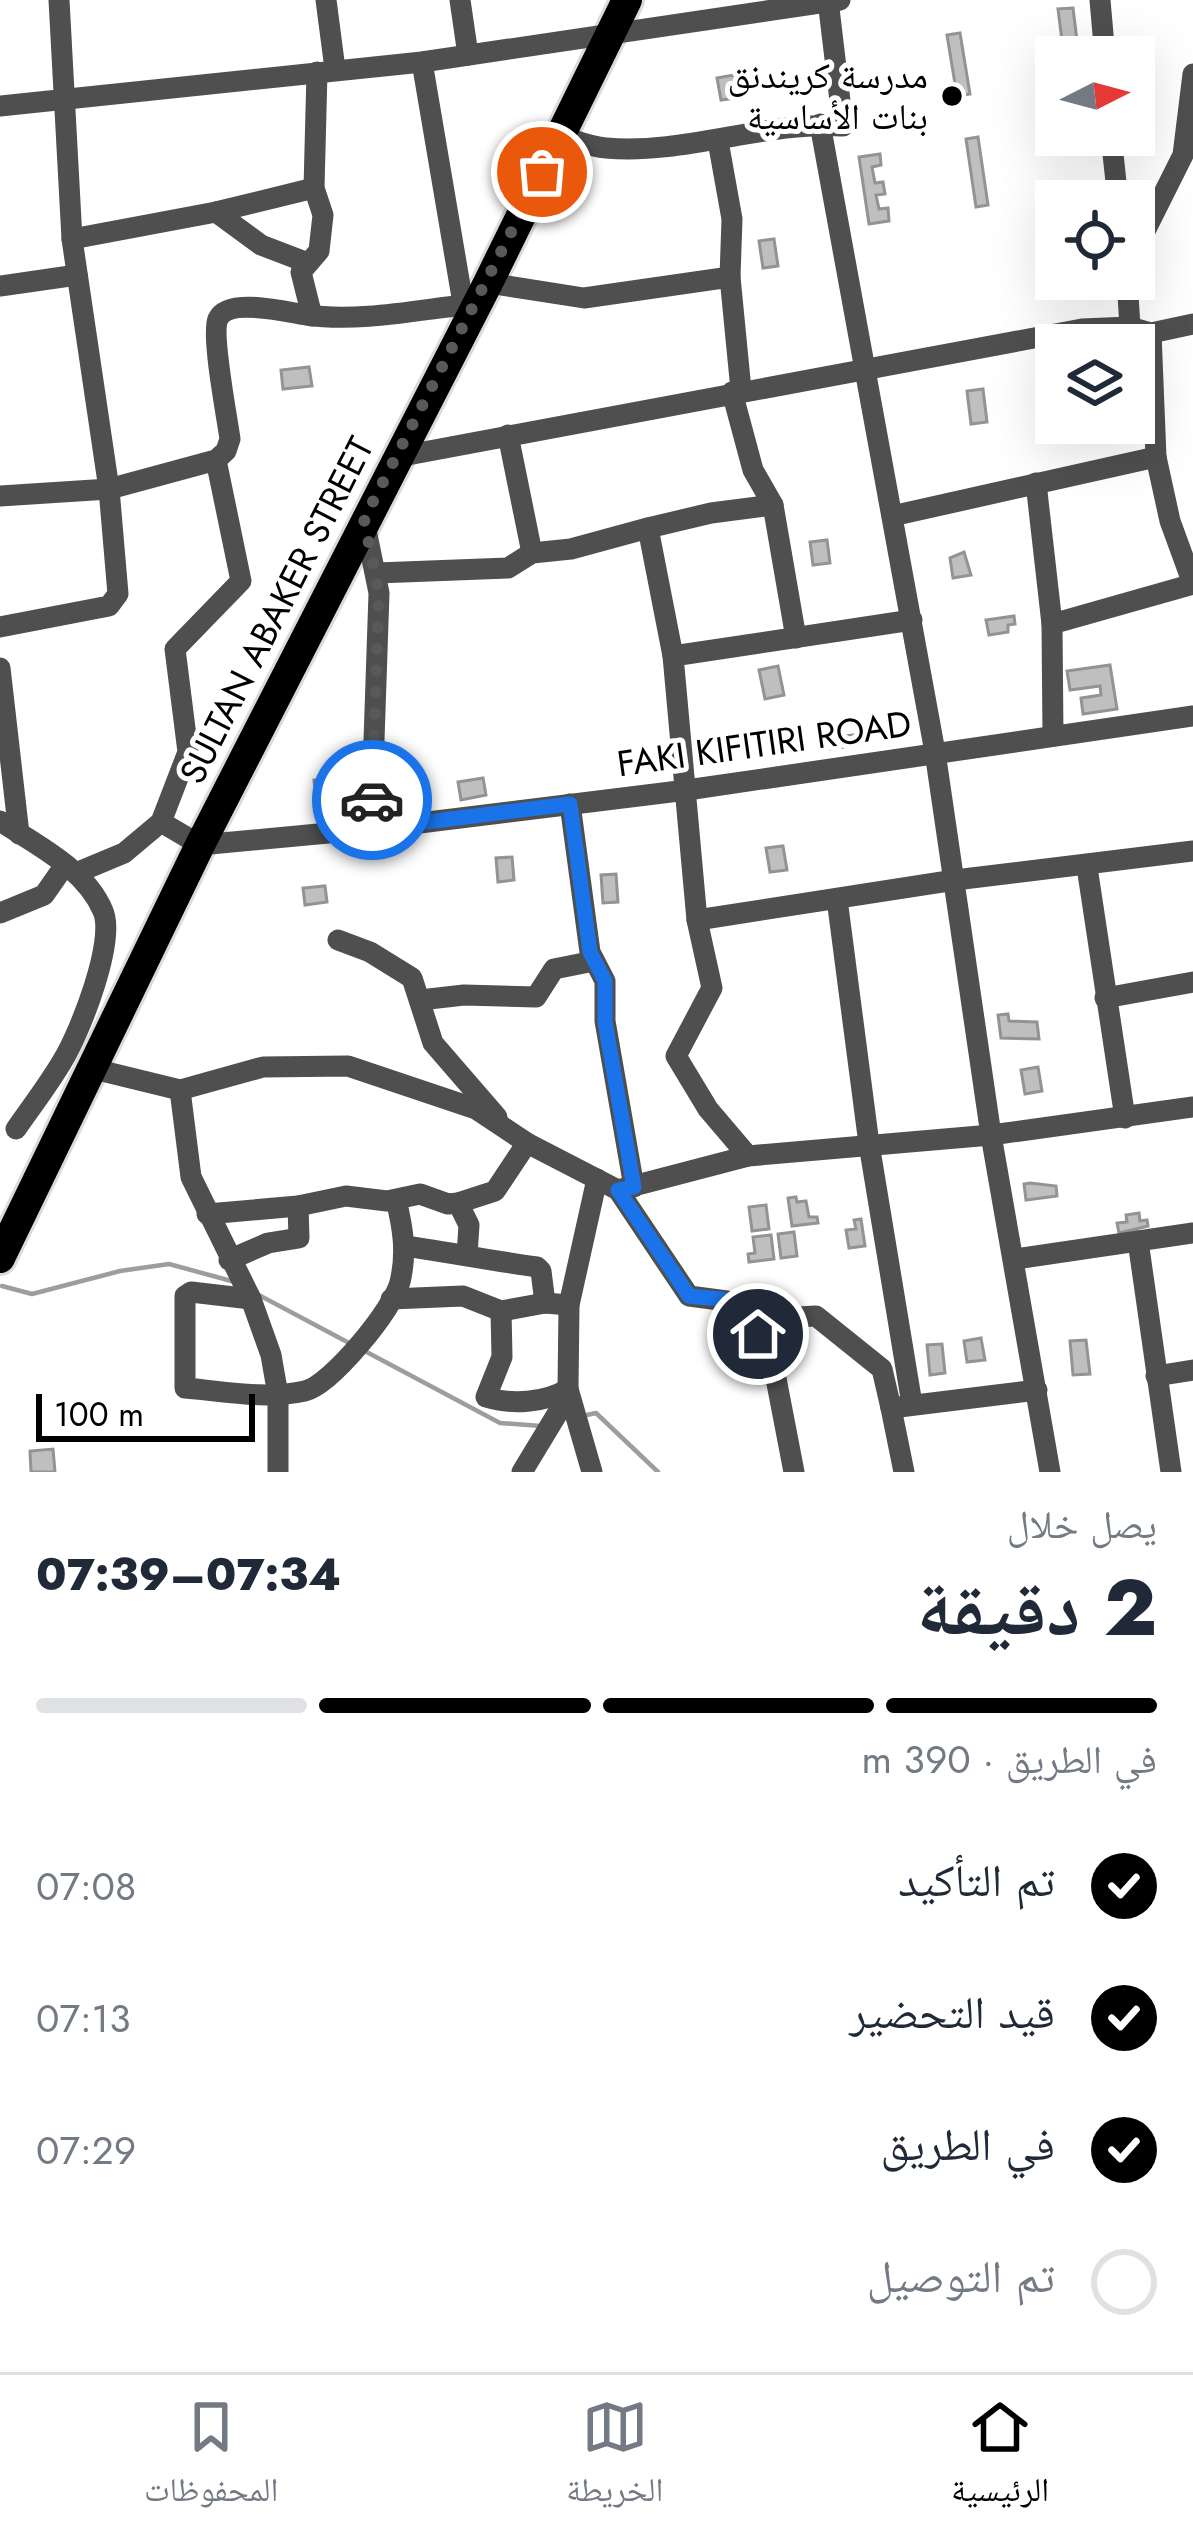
<!DOCTYPE html>
<html lang="ar">
<head>
<meta charset="utf-8">
<style>
	body { margin:0; font-family:Jost,"Noto Naskh Arabic",sans-serif; background:#f6f6f7; color:#1f2937; direction:rtl; height:100vh; display:flex; flex-direction:column; font-size:45px; white-space:nowrap }
	* { box-sizing:border-box; margin:0 }
	p { font-size:39px; color:#747a83 }
	.icon { flex:none; width:66px; height:66px; fill:none; stroke:currentColor; stroke-width:2; stroke-linecap:round; stroke-linejoin:round }
	.map { position:relative; height:1472px; overflow:hidden; direction:ltr }
	.details { display:flex; flex-direction:column; background:#fff; flex:1 }
	.details>* { flex:none }
	.needle { width:78px; rotate:84deg }
	.buttons { position:absolute; left:1035px; top:36px; display:grid; gap:24px }
	.buttons a { display:grid; place-items:center; width:120px; height:120px; border-radius:0px; background:#fff; box-shadow:0 12px 48px #0002; font-size:60px }
	.scale { position:absolute; left:36px; bottom:30px; width:219px; box-sizing:border-box; padding-left:12px; border:6px solid #000; border-top:0; font-size:33px; line-height:42px; white-space:nowrap; color:#000; -webkit-text-stroke:9px #fff; paint-order:stroke }
	.pin { position:absolute; display:grid; place-items:center; width:102px; height:102px; color:#fff; margin:-51px; border:6px solid #fff; border-radius:50%; box-shadow:0 3px 12px #0007 }
	.courier { position:absolute; display:grid; place-items:center; width:120px; height:120px; margin:-60px; border:9px solid #1a73e8; border-radius:50%; background:#fff; color:#222; box-shadow:0 3px 15px #0007 }
	.head em { font-style:normal; font-weight:800 }
	.head div { display:flex; flex-direction:column-reverse }
	.head { display:flex; align-items:center; justify-content:space-between; height:204px; padding:0 36px }
	h1 { font-size:78px; font-weight:800; line-height:90px }
	.bar { display:grid; grid-template-columns:repeat(4,1fr); gap:18px 12px; align-content:center; height:144px; padding:0 36px }
	.bar i { height:15px; border-radius:9px; background:#e0e1e3 }
	.bar .active { background:#000 }
	.bar p { grid-column:span 4 }
	ol { padding:0 36px; list-style:none }
	li { display:flex; align-items:center; gap:36px; height:132px }
	li p { margin-inline-start:auto }
	li .icon { padding:12px; border-radius:50%; background:#000; color:#fff; stroke-width:4 }
	li:last-child { color:#747a83 }
	li i { width:66px; height:66px; border:6px solid #e0e1e3; border-radius:50% }
	.tab-bar { display:flex; justify-content:space-around; align-items:center; height:168px; border-top:3px solid #e0e1e3; background:#fff; font-size:33px; color:#747a83 }
	.tab-bar a { display:grid; justify-items:center; gap:6px }
	.tab-bar .active { color:#000 }
	.map>svg:first-child { display:block }
	.lines { fill:none; stroke-linecap:round; stroke-linejoin:round }
	.stream { stroke:#9d9d9d; stroke-width:4.5 }
	.building { fill:#bfbfbf; stroke:#939393; stroke-width:3 }
	.highway-casing { stroke:#dbdbdb; stroke-width:36 }
	.minor { stroke:#4f4f4f; stroke-width:21 }
	.highway { stroke:#000; stroke-width:30 }
	.done { stroke:#595959; stroke-width:12; stroke-dasharray:0 21.6 }
	.route { stroke:#1a73e8; stroke-width:15 }
	.poi-dot { fill:#000; stroke:#fff; stroke-width:4.5 }
	.labels { text-anchor:middle; stroke-width:10; stroke-linejoin:round; paint-order:stroke }
	.poi-label { font-size:36px; fill:#000; stroke:#fff; text-anchor:end }
	.street-label { font-size:36px; fill:#000; stroke:#fff }
</style>
</head>
<body>
<div class="map">
<svg width="1193" height="1472" viewBox="0 0 1193 1472">
	<rect width="100%" height="100%" fill="#fff"/>
	<g class="lines">
		<g class="stream">
			<polyline points="2,1286 32,1294 120,1271 169,1264 235,1282"/>
			<polyline points="255,1293 351,1344"/>
			<polyline points="361,1349 500,1423 541,1426"/>
			<polyline points="582,1416 596,1413 658,1472"/>
		</g>
	</g>
	<g class="building">
		<polygon points="1073,8 1079,57 1064,57 1058,9"/>
		<polygon points="960,33 970,94 957,96 947,35"/>
		<polygon points="734,75 737,98 721,100 717,78"/>
		<polygon points="978,137 988,205 976,207 966,139"/>
		<polygon points="880,154 881,165 872,167 875,183 883,182 885,194 876,195 879,209 888,208 889,221 869,224 859,157"/>
		<polygon points="774,239 778,266 763,268 759,241"/>
		<polygon points="309,367 312,386 283,389 281,370"/>
		<polygon points="983,389 987,422 971,424 967,391"/>
		<polygon points="827,540 830,563 813,565 810,542"/>
		<polygon points="964,552 971,575 953,578 950,558"/>
		<polygon points="1014,616 1015,624 1008,625 1008,632 989,635 986,620"/>
		<polygon points="1110,665 1117,709 1083,714 1081,698 1101,695 1100,686 1070,690 1067,671"/>
		<polygon points="778,666 784,695 765,699 759,670"/>
		<polygon points="869,733 870,743 831,749 829,738"/>
		<polygon points="483,778 486,795 461,800 458,782"/>
		<polygon points="325,779 329,809 359,805 361,817 318,821 314,780"/>
		<polygon points="783,846 787,870 770,872 766,848"/>
		<polygon points="512,857 514,880 498,882 496,858"/>
		<polygon points="616,874 618,902 603,903 601,875"/>
		<polygon points="325,886 327,902 305,905 303,888"/>
		<polygon points="1008,1014 1009,1021 1037,1022 1039,1039 1001,1038 998,1015"/>
		<polygon points="1038,1067 1042,1091 1025,1094 1021,1070"/>
		<polygon points="1030,1183 1056,1186 1057,1196 1026,1200 1024,1184"/>
		<polygon points="796,1197 797,1202 806,1201 809,1217 817,1217 818,1223 792,1226 788,1198"/>
		<polygon points="766,1205 769,1229 752,1231 749,1207"/>
		<polygon points="1139,1213 1140,1221 1147,1220 1148,1226 1119,1233 1117,1223 1127,1222 1126,1215"/>
		<polygon points="861,1219 865,1246 849,1248 846,1230 856,1229 854,1220"/>
		<polygon points="794,1232 797,1256 781,1258 778,1234"/>
		<polygon points="771,1235 774,1259 749,1262 748,1254 755,1253 753,1237"/>
		<polygon points="981,1338 985,1360 967,1362 964,1341"/>
		<polygon points="1086,1340 1090,1374 1073,1375 1070,1341"/>
		<polygon points="942,1344 945,1373 930,1375 927,1345"/>
		<polygon points="53,1449 55,1472 31,1472 30,1451"/>
	</g>
	<g class="lines">
		<defs>
			<polyline id="highway" points="0,1258 200,845 488,283 627,0"/>
		</defs>
		<use href="#highway" class="highway-casing"/>
		<g class="minor">
			<polyline points="326,0 335,69"/>
			<polyline points="460,0 468,55"/>
			<polyline points="1100,0 1105,57"/>
			<polyline points="422,62 465,315"/>
			<polyline points="0,106 422,62 840,0"/>
			<polyline points="820,124 935,752 991,1135 1050,1472"/>
			<polyline points="1111,135 1118,201"/>
			<path d="M560,136C575,140 590,147 606,148C685,155 765,121 843,126L828,0"/>
			<polyline points="718,141 732,219 730,277 741,390"/>
			<polyline points="216,212 261,245 308,263"/>
			<polyline points="72,239 216,212 314,188"/>
			<polyline points="1134,253 1183,155 1193,74"/>
			<polyline points="1127,279 1130,327"/>
			<polyline points="488,283 584,298 730,277"/>
			<polyline points="0,286 77,275"/>
			<polyline points="312,316 301,272 319,251 323,215 314,188 317,72"/>
			<polyline points="1151,333 1156,457 1170,521 1193,584"/>
			<polyline points="732,392 753,470 773,505 796,638"/>
			<polyline points="508,435 532,553"/>
			<polyline points="397,457 1082,329 1130,327 1151,333 1193,324"/>
			<polyline points="1036,483 1052,624"/>
			<path d="M0,496L109,489L216,460L226,451L230,439C227,417 211,334 218,319C228,297 287,312 306,315C358,322 412,311 463,305"/>
			<polyline points="892,516 1156,457"/>
			<polyline points="364,520 379,593 371,829"/>
			<polyline points="377,573 508,568 532,553 571,549 648,528"/>
			<polyline points="0,627 109,606 118,594 109,489 72,239 59,0"/>
			<polyline points="673,656 648,528 711,513 773,505"/>
			<polyline points="0,668 19,834"/>
			<polyline points="1053,736 1052,624 1193,584"/>
			<polyline points="570,804 590,952 605,981 605,1021 634,1187"/>
			<path d="M0,821C36,845 85,868 103,911C116,941 80,1032 63,1060C49,1084 32,1106 16,1129"/>
			<polyline points="161,822 200,845 371,829 687,790 1193,716"/>
			<polyline points="1087,867 1125,1118"/>
			<polyline points="76,873 124,853 161,822 188,752 175,649 241,581 216,460"/>
			<polyline points="837,899 869,1144 912,1404"/>
			<polyline points="0,913 44,895 65,865"/>
			<polyline points="697,920 955,880 1193,851"/>
			<polyline points="338,940 370,952 412,978 433,1043 497,1117"/>
			<polyline points="1105,998 1193,982"/>
			<polyline points="420,1000 464,995 536,997 554,969 594,961"/>
			<polyline points="94,1069 180,1090 263,1067 348,1066 476,1109 527,1143 618,1190 689,1296 727,1301 779,1318 816,1316 882,1369 891,1408 1037,1390"/>
			<polyline points="180,1090 191,1177 251,1299 271,1355 278,1395 278,1472"/>
			<polyline points="748,1156 708,1109 676,1056 712,988 697,920 673,656 912,620"/>
			<polyline points="618,1190 748,1156 991,1135 1193,1107"/>
			<polyline points="458,1203 469,1225 467,1255"/>
			<polyline points="207,1214 298,1206 346,1196 387,1201 420,1194 448,1204 458,1203 495,1191 527,1143"/>
			<polyline points="1138,1241 1171,1472"/>
			<path d="M404,1246C449,1252 493,1261 537,1267L541,1271L545,1303"/>
			<polyline points="1015,1259 1193,1233"/>
			<polyline points="229,1260 268,1243 299,1238 298,1206"/>
			<path d="M251,1299L191,1292L185,1296V1388C223,1391 266,1400 305,1391C331,1385 394,1308 400,1282C407,1253 403,1228 396,1200"/>
			<polyline points="391,1299 463,1296 501,1311 545,1303 569,1305"/>
			<polyline points="732,1305 758,1334 774,1368 794,1472"/>
			<path d="M501,1311L502,1357L486,1397C511,1405 545,1403 568,1389"/>
			<polyline points="1156,1376 1193,1370"/>
			<polyline points="891,1408 904,1472"/>
			<polyline points="522,1472 568,1396"/>
			<polyline points="592,1472 568,1389 569,1305 597,1179"/>
		</g>
		<use href="#highway" class="highway"/>
	</g>
	<g class="lines">
		<polyline class="done" points="372,800 379,593 364,519 542,172"/>
		<polyline class="route" points="372,800 371,829 570,804 590,952 605,981 605,1022 634,1187 618,1190 689,1296 727,1300 758,1334"/>
	</g>
	<circle class="poi-dot" cx="952" cy="96" r="12"/>
	<g class="labels">
		<g class="poi-label">
			<text x="928" y="88">مدرسة كريندنق<tspan x="928" dy="41">بنات الأساسية</tspan></text>
		</g>
		<g class="street-label">
			<text transform="translate(276 610) rotate(-63)" y="13">SULTAN ABAKER STREET</text>
			<text transform="translate(764 743) rotate(-8)" y="13">FAKI KIFITIRI ROAD</text>
		</g>
	</g>
</svg>
<div class="buttons">
<a><svg class="needle" viewBox="-14 -14 28 28"><path d="M0-13l5 13h-10z" fill="#e53935"/><path d="M0 13l5-13h-10z" fill="#747a83"/></svg></a>
<a><svg class="icon" aria-label="locate" viewBox="0 0 24 24"><circle cx="12" cy="12" r="6"/><path d="M12 2v4M12 18v4M2 12h4M18 12h4"/></svg></a>
<a><svg class="icon" aria-label="layers" viewBox="0 0 24 24"><path d="M12 4l9 5-9 5-9-5zM3 14l9 5 9-5"/></svg></a>
</div>
<div class="scale">100 m</div>
<div class="pin" style="left:542px;top:172px;background:#ea580c"><svg class="icon" aria-label="bag" viewBox="0 0 24 24"><path d="M5 8h14l-1 12H6zM9 8a3 3 0 0 1 6 0"/></svg></div>
<div class="pin" style="left:758px;top:1334px;background:#1f2937"><svg class="icon" aria-label="home" viewBox="0 0 24 24"><path d="M3 11l9-7 9 7M6 9v11h12V9"/></svg></div>
<div class="courier" style="left:372px;top:800px"><svg class="icon" aria-label="car" viewBox="0 0 24 24"><path d="M5 17H2v-5l4-1 3-4h7l3 4 3 1v5h-3M9 17h6M6 11h13"/><circle cx="7" cy="17" r="2"/><circle cx="17" cy="17" r="2"/></svg></div>
</div>
<section class="details">
<div class="head"><div><h1>2 دقيقة</h1><p>يصل خلال</p></div><em>07:34–07:39</em></div>
<div class="bar"><i class="active"></i><i class="active"></i><i class="active"></i><i></i><p>في الطريق · 390 m</p></div>
<ol>
<li><svg class="icon" aria-label="check" viewBox="0 0 24 24"><path d="M5 12l5 5 9-10"/></svg>تم التأكيد<p>07:08</p></li>
<li><svg class="icon" aria-label="check" viewBox="0 0 24 24"><path d="M5 12l5 5 9-10"/></svg>قيد التحضير<p>07:13</p></li>
<li><svg class="icon" aria-label="check" viewBox="0 0 24 24"><path d="M5 12l5 5 9-10"/></svg>في الطريق<p>07:29</p></li>
<li><i></i>تم التوصيل</li>
</ol>
</section>
<nav class="tab-bar">
<a class="active"><svg class="icon" aria-label="home" viewBox="0 0 24 24"><path d="M3 11l9-7 9 7M6 9v11h12V9"/></svg>الرئيسية</a>
<a><svg class="icon" aria-label="map" viewBox="0 0 24 24"><path d="M3 6l6-2 6 2 6-2v14l-6 2-6-2-6 2zM9 4v14M15 6v14"/></svg>الخريطة</a>
<a><svg class="icon" aria-label="saved" viewBox="0 0 24 24"><path d="M7 4h10v16l-5-4-5 4z"/></svg>المحفوظات</a>
</nav>
</body>
</html>
